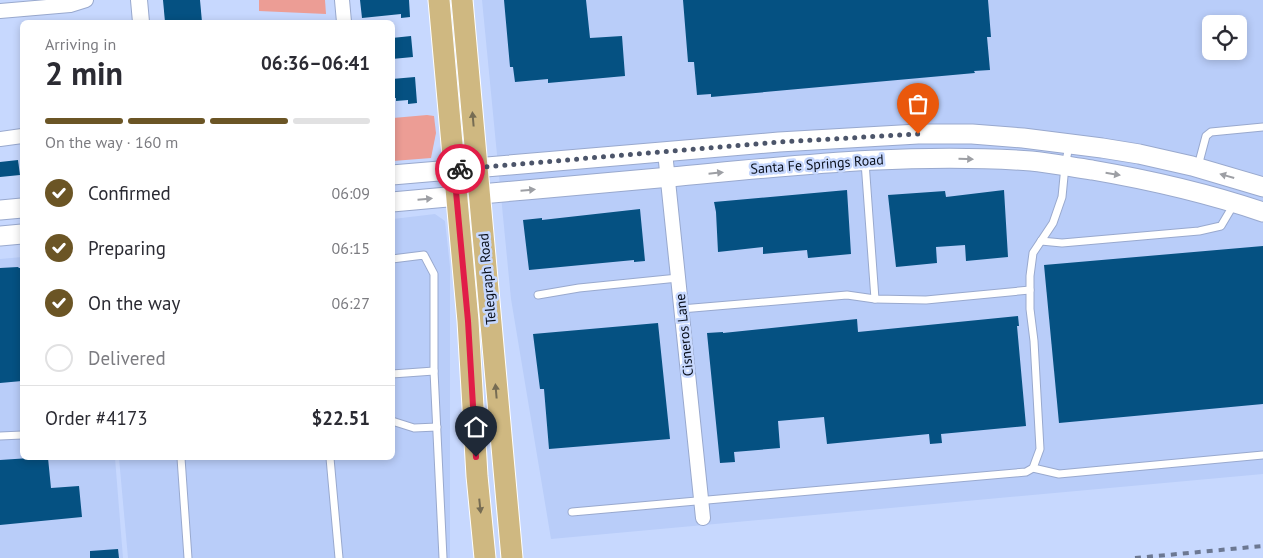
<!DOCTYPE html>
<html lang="en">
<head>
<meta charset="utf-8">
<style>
	body { margin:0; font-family:"PT Sans",sans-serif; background:#f7f7f7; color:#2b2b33; height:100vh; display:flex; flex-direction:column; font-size:19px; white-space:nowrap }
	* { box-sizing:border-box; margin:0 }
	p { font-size:16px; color:#7c7c81 }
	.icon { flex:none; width:28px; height:28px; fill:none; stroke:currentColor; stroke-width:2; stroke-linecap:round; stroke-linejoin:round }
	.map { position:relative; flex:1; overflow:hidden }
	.panel { position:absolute; left:20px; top:20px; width:375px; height:440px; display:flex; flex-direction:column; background:#fff; border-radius:8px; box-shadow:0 2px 8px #0003 }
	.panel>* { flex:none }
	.tools { position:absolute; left:1202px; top:15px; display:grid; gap:10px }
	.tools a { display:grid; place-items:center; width:45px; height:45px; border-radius:8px; background:#fff; box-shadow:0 2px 8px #0003; font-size:25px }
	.pin { position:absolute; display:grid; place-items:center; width:42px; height:42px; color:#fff; margin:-51px -21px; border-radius:50% 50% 50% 0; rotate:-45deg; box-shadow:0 0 5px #0007 }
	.pin .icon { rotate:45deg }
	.courier { position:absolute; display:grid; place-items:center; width:50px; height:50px; margin:-25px; border:4px solid #e11d48; border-radius:50%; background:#fff; color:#222; box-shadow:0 1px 6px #0007 }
	.head em { font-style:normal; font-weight:600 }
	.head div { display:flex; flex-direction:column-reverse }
	.head { display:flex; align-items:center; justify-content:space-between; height:85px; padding:0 25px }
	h1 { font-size:32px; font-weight:600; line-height:38px }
	.bar { display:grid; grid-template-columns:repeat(4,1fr); gap:8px 5px; align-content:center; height:60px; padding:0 25px }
	.bar i { height:6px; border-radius:4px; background:#e1e1e2 }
	.bar .selected { background:#6b5525 }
	.bar p { grid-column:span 4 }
	.line { display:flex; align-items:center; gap:12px; padding:0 25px; border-top:1px solid #e1e1e2 }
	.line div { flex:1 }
	ol { padding:0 25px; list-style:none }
	li { display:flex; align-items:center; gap:15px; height:55px }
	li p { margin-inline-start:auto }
	li .icon { padding:5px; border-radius:50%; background:#6b5525; color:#fff; stroke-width:4 }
	li:last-child { color:#7c7c81 }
	li i { width:28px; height:28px; border:2px solid #e1e1e2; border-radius:50% }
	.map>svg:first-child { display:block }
	.built { fill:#b9cdf9; fill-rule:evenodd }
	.green { fill:#ec9d95 }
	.building { fill:#055182 }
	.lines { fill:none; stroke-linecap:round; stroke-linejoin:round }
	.service-casing { stroke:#99a9ce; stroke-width:9 }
	.minor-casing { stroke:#99a9ce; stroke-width:16 }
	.tertiary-casing { stroke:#99a9ce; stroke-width:18 }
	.secondary-casing { stroke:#99a9ce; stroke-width:21 }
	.primary-casing { stroke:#fff; stroke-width:23 }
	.service { stroke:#fff; stroke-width:7 }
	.minor { stroke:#fff; stroke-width:14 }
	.tertiary { stroke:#fff; stroke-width:16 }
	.secondary { stroke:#fff; stroke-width:19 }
	.primary { stroke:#cfb881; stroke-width:21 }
	.rail { stroke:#6c7892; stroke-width:4; stroke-dasharray:6 6; stroke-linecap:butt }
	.oneway { fill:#766c53 }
	.oneway2 { fill:#9d9fa4 }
	.done { stroke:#4c556a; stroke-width:5; stroke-dasharray:0 9 }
	.route { stroke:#e11d48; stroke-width:6 }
	.labels { text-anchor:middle; stroke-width:5; stroke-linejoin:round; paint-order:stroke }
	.street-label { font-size:14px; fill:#090f1b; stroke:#c7d8fe }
</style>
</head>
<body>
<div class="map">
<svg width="1263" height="558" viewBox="0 0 1263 558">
	<rect width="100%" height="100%" fill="#c7d8fe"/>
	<g class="built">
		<path d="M482,0H1263V474L551,539L511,299ZM1211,24H1239V51H1211Z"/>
		<polygon points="435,214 445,221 450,267 450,558 128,558 119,458 392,458 393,219"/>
		<polygon points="22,257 22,458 115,458 123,558 0,558 0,259"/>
	</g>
	<g class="green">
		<polygon points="259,0 325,0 326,14 259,11"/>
		<polygon points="427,115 434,116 436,133 431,158 393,161 393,118"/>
	</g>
	<g class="building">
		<polygon points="163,0 200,0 202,22 165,22"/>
		<polygon points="360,0 409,0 410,17 401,18 401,14 362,18"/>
		<polygon points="504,0 586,0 590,38 622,36 625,76 548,83 548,79 515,82 513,67 510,67"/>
		<polygon points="683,0 988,0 991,37 987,37 990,70 974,71 975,73 711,97 711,94 697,95 694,62 688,62"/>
		<polygon points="411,36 413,57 392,59 392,38"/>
		<polygon points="415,77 417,103 408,104 408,100 396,101 396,98 392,98 392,79"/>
		<polygon points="18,160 20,175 0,177 0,162"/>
		<polygon points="847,190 851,254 808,258 807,250 763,254 763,247 718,252 716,212 714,202"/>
		<polygon points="1004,190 1008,257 966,261 965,245 936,247 937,263 896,267 888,195 945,191 946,197"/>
		<polygon points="640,209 645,261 634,262 634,260 529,270 523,220 542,218 542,220"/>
		<polygon points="1263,246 1263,404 1059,423 1044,265"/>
		<polygon points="18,267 19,268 22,268 22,381 0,383 0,268"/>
		<polygon points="1018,316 1019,326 1017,326 1026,426 941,434 942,443 930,444 929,434 827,444 824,417 778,421 780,448 734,452 735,462 720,463 707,333 723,332 723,333 857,319 858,332"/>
		<polygon points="658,323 670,439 549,449 544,389 540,389 533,334"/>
		<polygon points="30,458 48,458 51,488 79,486 82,517 0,525 0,460"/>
		<polygon points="118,549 119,558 90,558 90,551"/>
	</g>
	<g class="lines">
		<defs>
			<g id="service">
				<polyline points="865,162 875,299"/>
				<polyline points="1198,166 1206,136 1211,132 1263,127"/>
				<polyline points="1041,241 1062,243 1199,231 1221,226 1234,204"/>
				<polyline points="392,259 424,255 434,274 434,371 443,558"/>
				<polyline points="538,295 579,288 678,278"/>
				<polyline points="681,309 847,295 875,299 926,300 1030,290"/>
				<polyline points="392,374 434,371"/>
				<polyline points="392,421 414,428 437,427"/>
				<polyline points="0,436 22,435"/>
				<polyline points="181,458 188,558"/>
				<polyline points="330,458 339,558"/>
				<polyline points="1033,468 1059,474 1263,455"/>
				<polyline points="572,512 1026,472 1033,468 1040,449 1034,341 1030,309 1030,276 1033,253 1053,223 1062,197 1065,166 1069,146"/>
			</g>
			<g id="minor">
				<polyline points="342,0 344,22"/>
				<polyline points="0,11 70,5 86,0"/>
				<polyline points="0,139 22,136"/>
				<polyline points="665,152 703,518"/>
			</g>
			<polyline id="tertiary" points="139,0 141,22"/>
			<g id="secondary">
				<polyline points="392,175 779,142 918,134 972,134 1023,138 1102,148 1139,154 1192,166 1263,187"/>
				<path d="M392,202C485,193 577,186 670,177C790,166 910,152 1031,161C1051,163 1071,167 1092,170C1150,180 1207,193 1263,212"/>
				<polyline points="0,210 22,208"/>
				<polyline points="0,236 22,234"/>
			</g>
			<g id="primary">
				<polyline points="439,0 468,321 477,476 485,558"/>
				<polyline points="462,0 512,558"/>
			</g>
		</defs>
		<use href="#service" class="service-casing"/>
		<use href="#minor" class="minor-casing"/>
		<use href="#tertiary" class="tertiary-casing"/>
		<use href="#secondary" class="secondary-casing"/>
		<use href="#primary" class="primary-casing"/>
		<use href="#service" class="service"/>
		<use href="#minor" class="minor"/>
		<use href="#tertiary" class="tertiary"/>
		<use href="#secondary" class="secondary"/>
		<use href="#primary" class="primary"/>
		<polyline class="rail" points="1135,558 1263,546"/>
	</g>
	<defs><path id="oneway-solid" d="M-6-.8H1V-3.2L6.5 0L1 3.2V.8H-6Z" transform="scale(1.25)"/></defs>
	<g class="oneway">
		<use href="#oneway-solid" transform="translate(473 119) rotate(-95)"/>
		<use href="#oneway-solid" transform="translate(496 391) rotate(-95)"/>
		<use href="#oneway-solid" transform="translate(480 506) rotate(84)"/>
	</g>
	<g class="oneway2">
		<use href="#oneway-solid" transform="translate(966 159) rotate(2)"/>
		<use href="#oneway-solid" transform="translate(716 173) rotate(-6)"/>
		<use href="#oneway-solid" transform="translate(1113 174) rotate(9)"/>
		<use href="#oneway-solid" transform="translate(1227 176) rotate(-164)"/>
		<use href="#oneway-solid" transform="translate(528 190) rotate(-5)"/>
		<use href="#oneway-solid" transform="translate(425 199) rotate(-5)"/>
	</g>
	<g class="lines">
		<polyline class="done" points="460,169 779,142 918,134"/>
		<polyline class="route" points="460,169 454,170 468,321 476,457"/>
	</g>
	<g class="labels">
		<g class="street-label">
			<text transform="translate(817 164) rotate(-4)" y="5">Santa Fe Springs Road</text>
			<text transform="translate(487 279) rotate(-95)" y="5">Telegraph Road</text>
			<text transform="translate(684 335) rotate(-96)" y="5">Cisneros Lane</text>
		</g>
	</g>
</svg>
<div class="tools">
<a><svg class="icon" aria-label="locate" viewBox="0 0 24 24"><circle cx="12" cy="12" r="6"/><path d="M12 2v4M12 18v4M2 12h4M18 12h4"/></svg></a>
</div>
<div class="pin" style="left:918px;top:134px;background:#ea580c"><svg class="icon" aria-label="bag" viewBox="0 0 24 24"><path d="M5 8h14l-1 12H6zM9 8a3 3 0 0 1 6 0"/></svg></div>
<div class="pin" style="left:476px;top:457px;background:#1f2937"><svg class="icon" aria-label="home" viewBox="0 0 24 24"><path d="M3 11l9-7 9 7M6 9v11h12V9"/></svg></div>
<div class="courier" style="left:460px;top:169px"><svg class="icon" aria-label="bike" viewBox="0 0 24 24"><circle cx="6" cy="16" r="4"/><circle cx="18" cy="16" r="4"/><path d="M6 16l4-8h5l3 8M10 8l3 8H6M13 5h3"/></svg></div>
<section class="panel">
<div class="head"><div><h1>2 min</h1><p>Arriving in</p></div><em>06:36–06:41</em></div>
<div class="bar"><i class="selected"></i><i class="selected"></i><i class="selected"></i><i></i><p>On the way · 160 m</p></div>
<ol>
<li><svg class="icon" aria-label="check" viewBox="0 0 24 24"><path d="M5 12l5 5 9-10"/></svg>Confirmed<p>06:09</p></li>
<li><svg class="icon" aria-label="check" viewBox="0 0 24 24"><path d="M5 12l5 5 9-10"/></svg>Preparing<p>06:15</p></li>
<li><svg class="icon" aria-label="check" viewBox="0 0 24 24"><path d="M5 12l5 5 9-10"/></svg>On the way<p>06:27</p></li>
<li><i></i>Delivered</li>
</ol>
<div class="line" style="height:65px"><div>Order #4173</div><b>$22.51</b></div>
</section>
</div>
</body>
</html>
